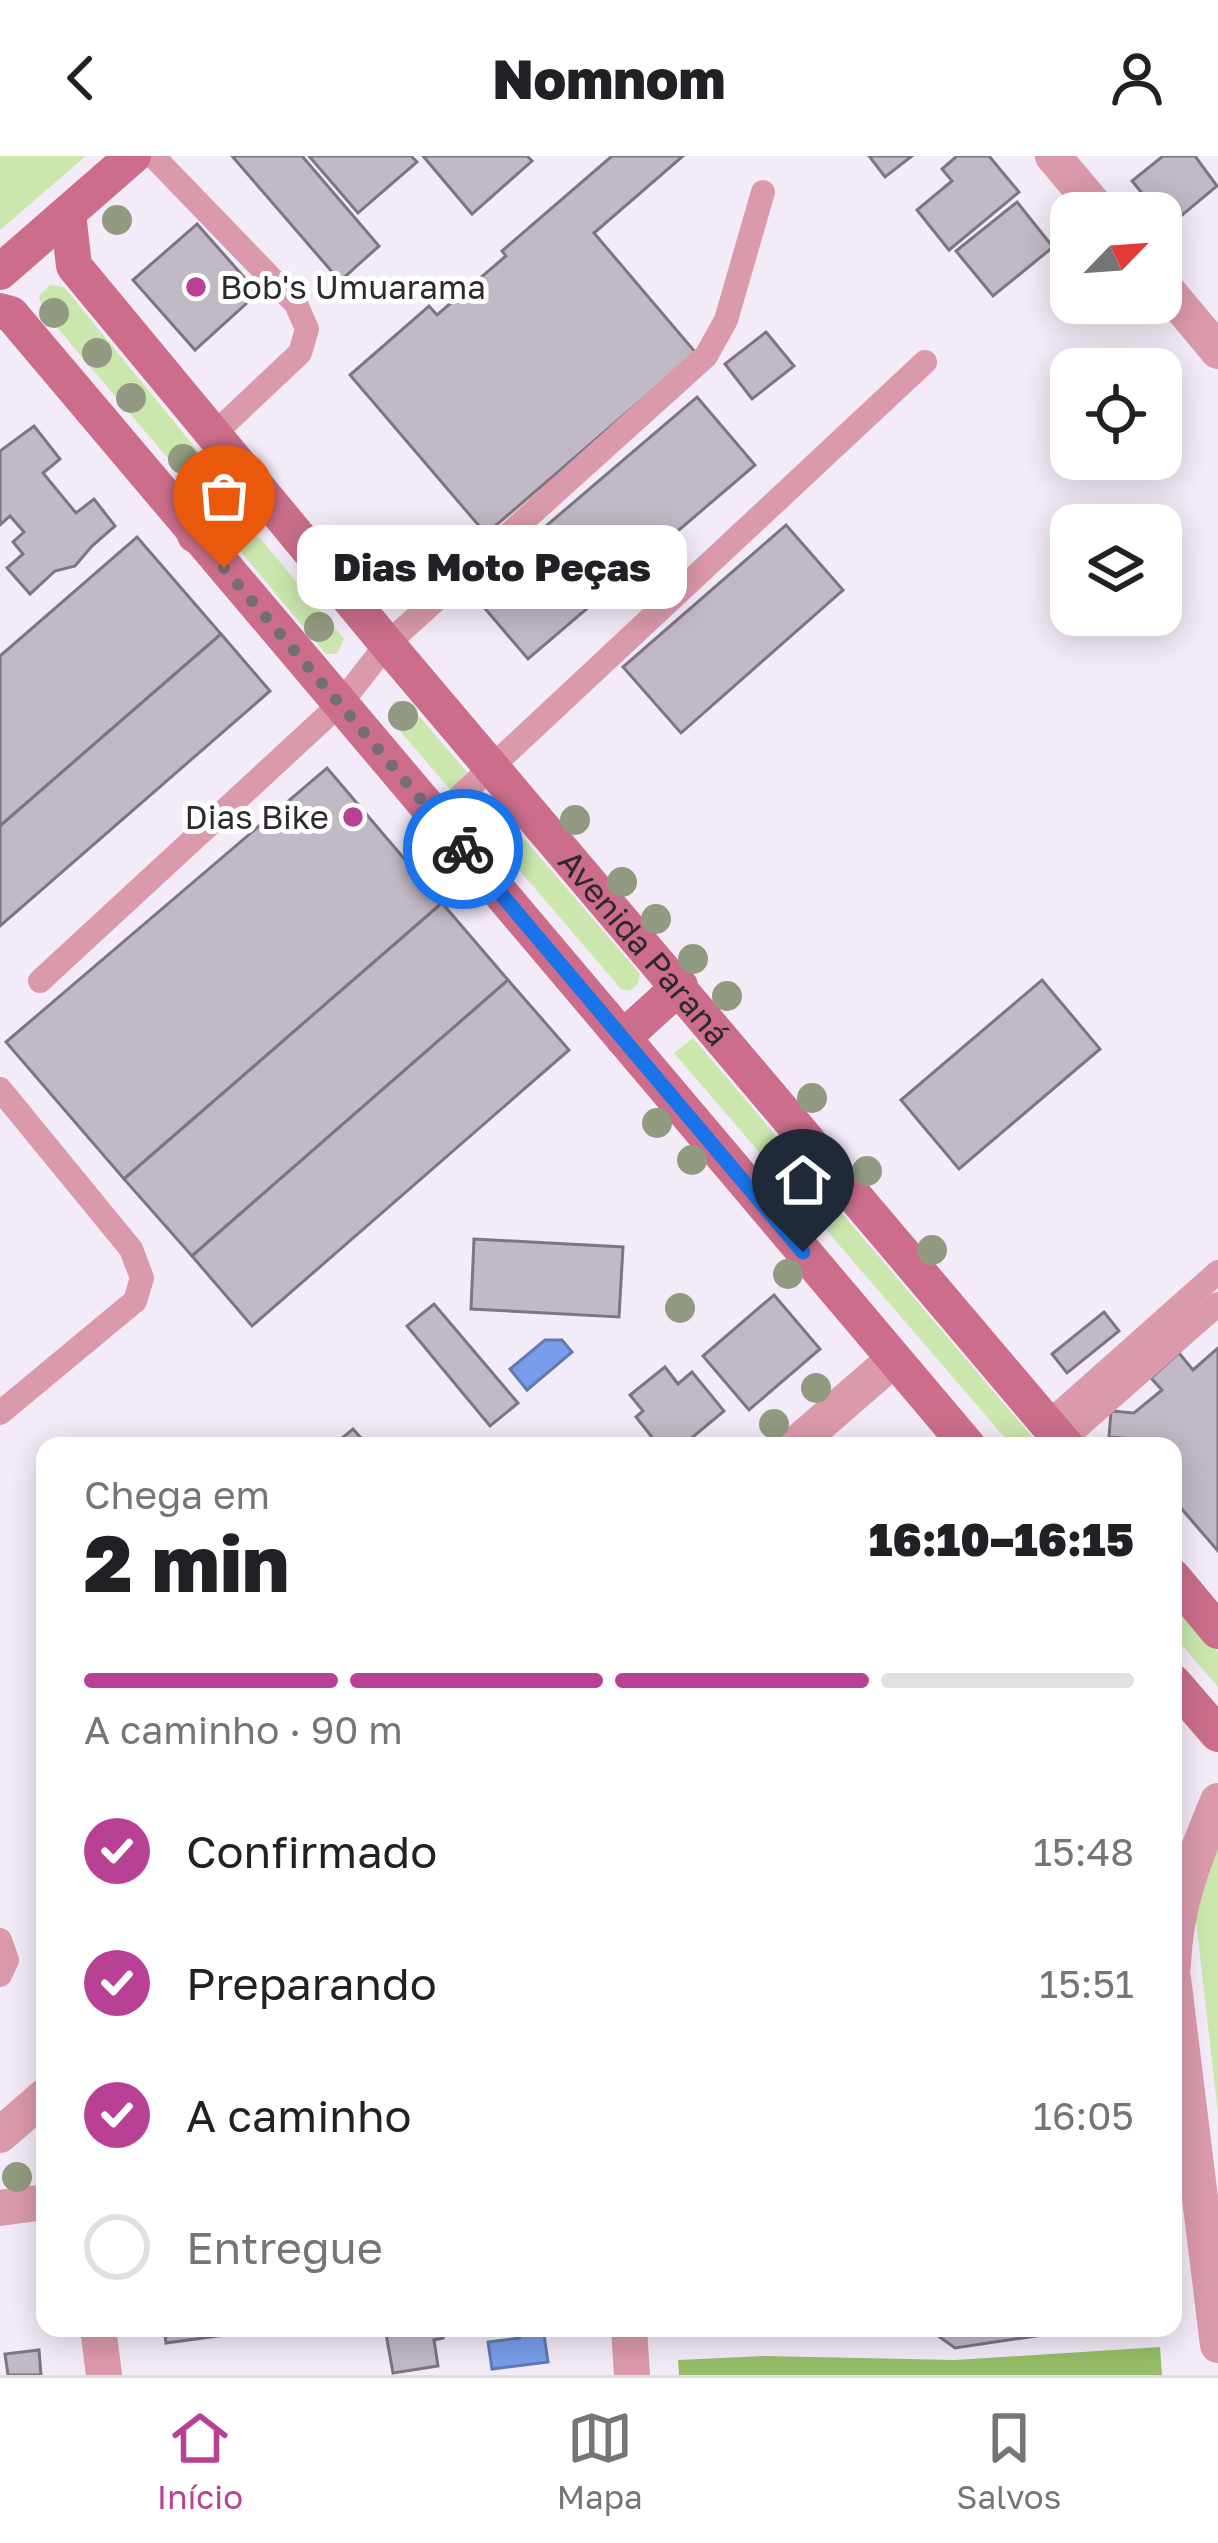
<!DOCTYPE html>
<html lang="pt">
<head>
<meta charset="utf-8">
<style>
	body { margin:0; font-family:"Golos Text",sans-serif; background:#f2f2f2; color:#202124; height:100vh; display:flex; flex-direction:column; font-size:45px; white-space:nowrap }
	* { box-sizing:border-box; margin:0 }
	p { font-size:39px; color:#757577 }
	.icon { flex:none; width:66px; height:66px; fill:none; stroke:currentColor; stroke-width:2; stroke-linecap:round; stroke-linejoin:round }
	.map { position:relative; flex:1; overflow:hidden }
	.details { position:absolute; left:36px; top:1281px; width:1146px; height:900px; display:flex; flex-direction:column; background:#fff; border-radius:24px; box-shadow:0 6px 30px #0003 }
	.details>* { flex:none }
	.needle { width:78px; rotate:65deg }
	.buttons { position:absolute; left:1050px; top:36px; display:grid; gap:24px }
	.buttons a { display:grid; place-items:center; width:132px; height:132px; border-radius:24px; background:#fff; box-shadow:0 6px 30px #0003; font-size:60px }
	.pin { position:absolute; display:grid; place-items:center; width:102px; height:102px; color:#fff; margin:-123px -51px; border-radius:50% 50% 50% 0; rotate:-45deg; box-shadow:0 0 12px #0007 }
	.pin .icon { rotate:45deg }
	.courier { position:absolute; display:grid; place-items:center; width:120px; height:120px; margin:-60px; border:9px solid #1a73e8; border-radius:50%; background:#fff; color:#222; box-shadow:0 3px 15px #0007 }
	.bubble { position:absolute; height:84px; border-radius:24px; background:#fff; box-shadow:0 6px 30px #0003; font-size:39px; font-weight:800; line-height:84px; text-align:center }
	.summary em { font-style:normal; font-weight:800 }
	.summary div { display:flex; flex-direction:column-reverse }
	.summary { display:flex; align-items:center; justify-content:space-between; height:204px; padding:0 48px }
	h1 { font-size:78px; font-weight:800; line-height:90px }
	.bar { display:grid; grid-template-columns:repeat(4,1fr); gap:18px 12px; align-content:center; height:144px; padding:0 48px }
	.bar i { height:15px; border-radius:9px; background:#e0e0e0 }
	.bar .active { background:#b84196 }
	.bar p { grid-column:span 4 }
	ol { padding:0 48px; list-style:none }
	li { display:flex; align-items:center; gap:36px; height:132px }
	li p { margin-inline-start:auto }
	li .icon { padding:12px; border-radius:50%; background:#b84196; color:#fff; stroke-width:4 }
	li:last-child { color:#757577 }
	li i { width:66px; height:66px; border:6px solid #e0e0e0; border-radius:50% }
	header { display:flex; justify-content:space-between; align-items:center; height:156px; padding:0 48px; background:#fff; font-size:54px; font-weight:800 }
	.tab-bar { display:flex; justify-content:space-around; align-items:center; height:168px; border-top:3px solid #e0e0e0; background:#fff; font-size:33px; color:#757577 }
	.tab-bar a { display:grid; justify-items:center; gap:6px }
	.tab-bar .active { color:#b84196 }
	.map>svg:first-child { display:block }
	.green { fill:#cbe7ae }
	.forest { fill:#96bd69 }
	.water { fill:#799dea; stroke:#627ab2; stroke-width:3 }
	.building { fill:#c2b9c6; stroke:#7d7581; stroke-width:3 }
	.lines { fill:none; stroke-linecap:round; stroke-linejoin:round }
	.service { stroke:#db9aab; stroke-width:24 }
	.minor { stroke:#db9aab; stroke-width:36 }
	.tertiary { stroke:#db9aab; stroke-width:36 }
	.secondary { stroke:#cc6e8b; stroke-width:36 }
	.tree { fill:#929b81 }
	.done { stroke:#736d75; stroke-width:12; stroke-dasharray:0 21.6 }
	.route { stroke:#1a73e8; stroke-width:15 }
	.poi-dot { fill:#b84196; stroke:#fff; stroke-width:4.5 }
	.labels { text-anchor:middle; stroke-width:10; stroke-linejoin:round; paint-order:stroke }
	.poi-label { font-size:33px; fill:#2d292e; stroke:#fff; text-anchor:start }
	.street-label { font-size:33px; fill:#2d292e; stroke:#fff }
</style>
</head>
<body>
<header><svg class="icon" aria-label="back" viewBox="0 0 24 24"><path d="M15 5l-7 7 7 7"/></svg>Nomnom<svg class="icon" aria-label="person" viewBox="0 0 24 24"><circle cx="12" cy="8" r="4"/><path d="M4 21q1-7 8-7t8 7"/></svg></header>
<div class="map">
<svg width="1218" height="2219" viewBox="0 0 1218 2219">
	<rect width="100%" height="100%" fill="#f4ebf8"/>
	<g class="green">
		<polygon points="0,0 86,0 0,74"/>
		<polygon points="50,129 64,131 215,316 214,324 194,333 43,155 39,140"/>
		<polygon points="253,379 260,382 344,483 337,498 326,498 241,396 242,387"/>
		<polygon points="394,545 406,545 640,818 638,828 630,835 621,833 388,561"/>
		<polygon points="693,882 1040,1290 1012,1290 674,897"/>
		<polygon points="1173,1444 1218,1496 1218,1531 1173,1479"/>
		<polygon points="1218,1678 1218,1958 1195,1756"/>
	</g>
	<polygon class="forest" points="1160,2191 1162,2219 679,2219 678,2204 766,2200 955,2204"/>
	<g class="water">
		<polygon points="545,1184 562,1184 572,1196 527,1234 510,1213"/>
		<polygon points="519,2172 543,2172 548,2206 492,2213 488,2186 520,2182"/>
	</g>
	<g class="building">
		<polygon points="232,0 302,0 379,90 340,125"/>
		<polygon points="309,0 411,0 417,6 358,57"/>
		<polygon points="423,0 527,0 532,5 472,58"/>
		<polygon points="612,0 683,0 594,77 696,197 486,378 350,219 429,150 437,159 506,100 502,95"/>
		<polygon points="869,0 912,0 885,21"/>
		<polygon points="957,0 989,0 1019,36 949,94 917,54 952,25 942,13"/>
		<polygon points="1163,0 1195,0 1217,30 1169,70 1132,25"/>
		<polygon points="1017,46 1053,91 993,140 956,95"/>
		<polygon points="197,68 258,137 195,194 133,124"/>
		<polygon points="766,176 794,210 752,243 725,208"/>
		<polygon points="697,241 755,309 528,503 470,435"/>
		<polygon points="34,270 60,303 43,317 76,357 94,343 115,370 92,390 75,410 55,415 30,438 7,412 23,398 13,386 24,376 10,360 0,369 0,295"/>
		<polygon points="786,369 843,434 681,577 623,511"/>
		<polygon points="137,381 221,478 0,670 0,500"/>
		<polygon points="221,478 270,535 0,770 0,670"/>
		<polygon points="327,612 442,747 124,1023 6,886"/>
		<polygon points="442,747 508,824 192,1100 124,1023"/>
		<polygon points="508,824 569,894 252,1170 192,1100"/>
		<polygon points="1042,824 1100,893 959,1013 901,944"/>
		<polygon points="474,1083 623,1091 619,1161 471,1153"/>
		<polygon points="774,1139 820,1193 749,1254 703,1200"/>
		<polygon points="434,1148 518,1247 490,1270 407,1170"/>
		<polygon points="1104,1156 1119,1175 1067,1217 1052,1198"/>
		<polygon points="1218,1192 1218,1395 1173,1343 1173,1290 1135,1290 1135,1283 1109,1281 1111,1255 1134,1257 1162,1234 1151,1222 1179,1197 1193,1214"/>
		<polygon points="665,1211 678,1228 692,1216 724,1255 682,1290 659,1290 636,1261 643,1255 630,1239"/>
		<polygon points="353,1273 368,1290 336,1290 336,1287"/>
		<polygon points="164,2172 248,2172 248,2176 166,2187"/>
		<polygon points="385,2172 441,2172 443,2182 434,2184 438,2210 393,2217"/>
		<polygon points="927,2172 1056,2172 1062,2176 955,2192"/>
		<polygon points="39,2194 41,2219 8,2219 5,2198"/>
	</g>
	<g class="lines">
		<g class="service">
			<polyline points="153,0 296,148 307,173 300,197 213,279"/>
			<polyline points="437,662 925,206"/>
			<polyline points="40,825 341,547 387,488 706,200 726,164 763,36"/>
			<polyline points="0,933 131,1093 142,1122 135,1145 0,1257"/>
			<polyline points="1046,1269 1218,1116"/>
			<polyline points="1062,1285 1218,1148"/>
			<polyline points="0,1784 7,1804 0,1819"/>
		</g>
		<g class="minor">
			<polyline points="1053,0 1101,57"/>
			<polyline points="1161,127 1218,195"/>
			<polyline points="794,1290 893,1204"/>
			<polyline points="0,1979 45,1940"/>
			<polyline points="0,2052 45,2046"/>
			<polyline points="98,2172 104,2219"/>
			<polyline points="629,2172 632,2219"/>
		</g>
		<g class="tertiary">
			<path d="M1173,1809C1175,1748 1195,1700 1218,1645"/>
			<polyline points="1173,1822 1218,2189"/>
		</g>
		<g class="secondary">
			<path id="s1" d="M68,57L74,110L387,488L1066,1290"/>
			<polyline points="0,116 133,0"/>
			<polyline points="0,155 11,158 968,1290"/>
			<polyline points="195,379 253,328"/>
			<polyline points="623,882 680,830"/>
			<polyline points="1173,1421 1218,1475"/>
			<polyline points="1173,1526 1218,1578"/>
		</g>
	</g>
	<g class="tree">
		<circle cx="117" cy="64" r="15"/>
		<circle cx="54" cy="157" r="15"/>
		<circle cx="97" cy="197" r="15"/>
		<circle cx="131" cy="242" r="15"/>
		<circle cx="183" cy="303" r="15"/>
		<circle cx="319" cy="471" r="15"/>
		<circle cx="403" cy="560" r="15"/>
		<circle cx="575" cy="664" r="15"/>
		<circle cx="622" cy="726" r="15"/>
		<circle cx="656" cy="763" r="15"/>
		<circle cx="693" cy="803" r="15"/>
		<circle cx="727" cy="840" r="15"/>
		<circle cx="812" cy="942" r="15"/>
		<circle cx="657" cy="967" r="15"/>
		<circle cx="692" cy="1004" r="15"/>
		<circle cx="867" cy="1015" r="15"/>
		<circle cx="932" cy="1094" r="15"/>
		<circle cx="788" cy="1118" r="15"/>
		<circle cx="680" cy="1152" r="15"/>
		<circle cx="816" cy="1232" r="15"/>
		<circle cx="774" cy="1268" r="15"/>
		<circle cx="17" cy="2021" r="15"/>
	</g>
	<g class="lines">
		<polyline class="done" points="224,412 463,693"/>
		<polyline class="route" points="463,693 803,1096"/>
	</g>
	<g class="poi-dot">
		<circle cx="196" cy="131" r="12"/>
		<circle cx="353" cy="661" r="12"/>
	</g>
	<g class="labels">
		<g class="poi-label">
			<text x="220" y="143">Bob's Umuarama</text>
			<text x="329" y="673" text-anchor="end">Dias Bike</text>
		</g>
		<g class="street-label">
			<text dy="12" stroke="none"><textPath href="#s1" startOffset="942">Avenida Paraná</textPath></text>
		</g>
	</g>
</svg>
<div class="buttons">
<a><svg class="needle" viewBox="-14 -14 28 28"><path d="M0-13l5 13h-10z" fill="#e53935"/><path d="M0 13l5-13h-10z" fill="#757577"/></svg></a>
<a><svg class="icon" aria-label="locate" viewBox="0 0 24 24"><circle cx="12" cy="12" r="6"/><path d="M12 2v4M12 18v4M2 12h4M18 12h4"/></svg></a>
<a><svg class="icon" aria-label="layers" viewBox="0 0 24 24"><path d="M12 4l9 5-9 5-9-5zM3 14l9 5 9-5"/></svg></a>
</div>
<div class="pin" style="left:224px;top:412px;background:#ea580c"><svg class="icon" aria-label="bag" viewBox="0 0 24 24"><path d="M5 8h14l-1 12H6zM9 8a3 3 0 0 1 6 0"/></svg></div>
<div class="pin" style="left:803px;top:1096px;background:#1f2937"><svg class="icon" aria-label="home" viewBox="0 0 24 24"><path d="M3 11l9-7 9 7M6 9v11h12V9"/></svg></div>
<div class="courier" style="left:463px;top:693px"><svg class="icon" aria-label="bike" viewBox="0 0 24 24"><circle cx="6" cy="16" r="4"/><circle cx="18" cy="16" r="4"/><path d="M6 16l4-8h5l3 8M10 8l3 8H6M13 5h3"/></svg></div>
<div class="bubble" style="left:297px;top:369px;width:390px">Dias Moto Peças</div>
<section class="details">
<div class="summary"><div><h1>2 min</h1><p>Chega em</p></div><em>16:10–16:15</em></div>
<div class="bar"><i class="active"></i><i class="active"></i><i class="active"></i><i></i><p>A caminho · 90 m</p></div>
<ol>
<li><svg class="icon" aria-label="check" viewBox="0 0 24 24"><path d="M5 12l5 5 9-10"/></svg>Confirmado<p>15:48</p></li>
<li><svg class="icon" aria-label="check" viewBox="0 0 24 24"><path d="M5 12l5 5 9-10"/></svg>Preparando<p>15:51</p></li>
<li><svg class="icon" aria-label="check" viewBox="0 0 24 24"><path d="M5 12l5 5 9-10"/></svg>A caminho<p>16:05</p></li>
<li><i></i>Entregue</li>
</ol>
</section>
</div>
<nav class="tab-bar">
<a class="active"><svg class="icon" aria-label="home" viewBox="0 0 24 24"><path d="M3 11l9-7 9 7M6 9v11h12V9"/></svg>Início</a>
<a><svg class="icon" aria-label="map" viewBox="0 0 24 24"><path d="M3 6l6-2 6 2 6-2v14l-6 2-6-2-6 2zM9 4v14M15 6v14"/></svg>Mapa</a>
<a><svg class="icon" aria-label="saved" viewBox="0 0 24 24"><path d="M7 4h10v16l-5-4-5 4z"/></svg>Salvos</a>
</nav>
</body>
</html>
